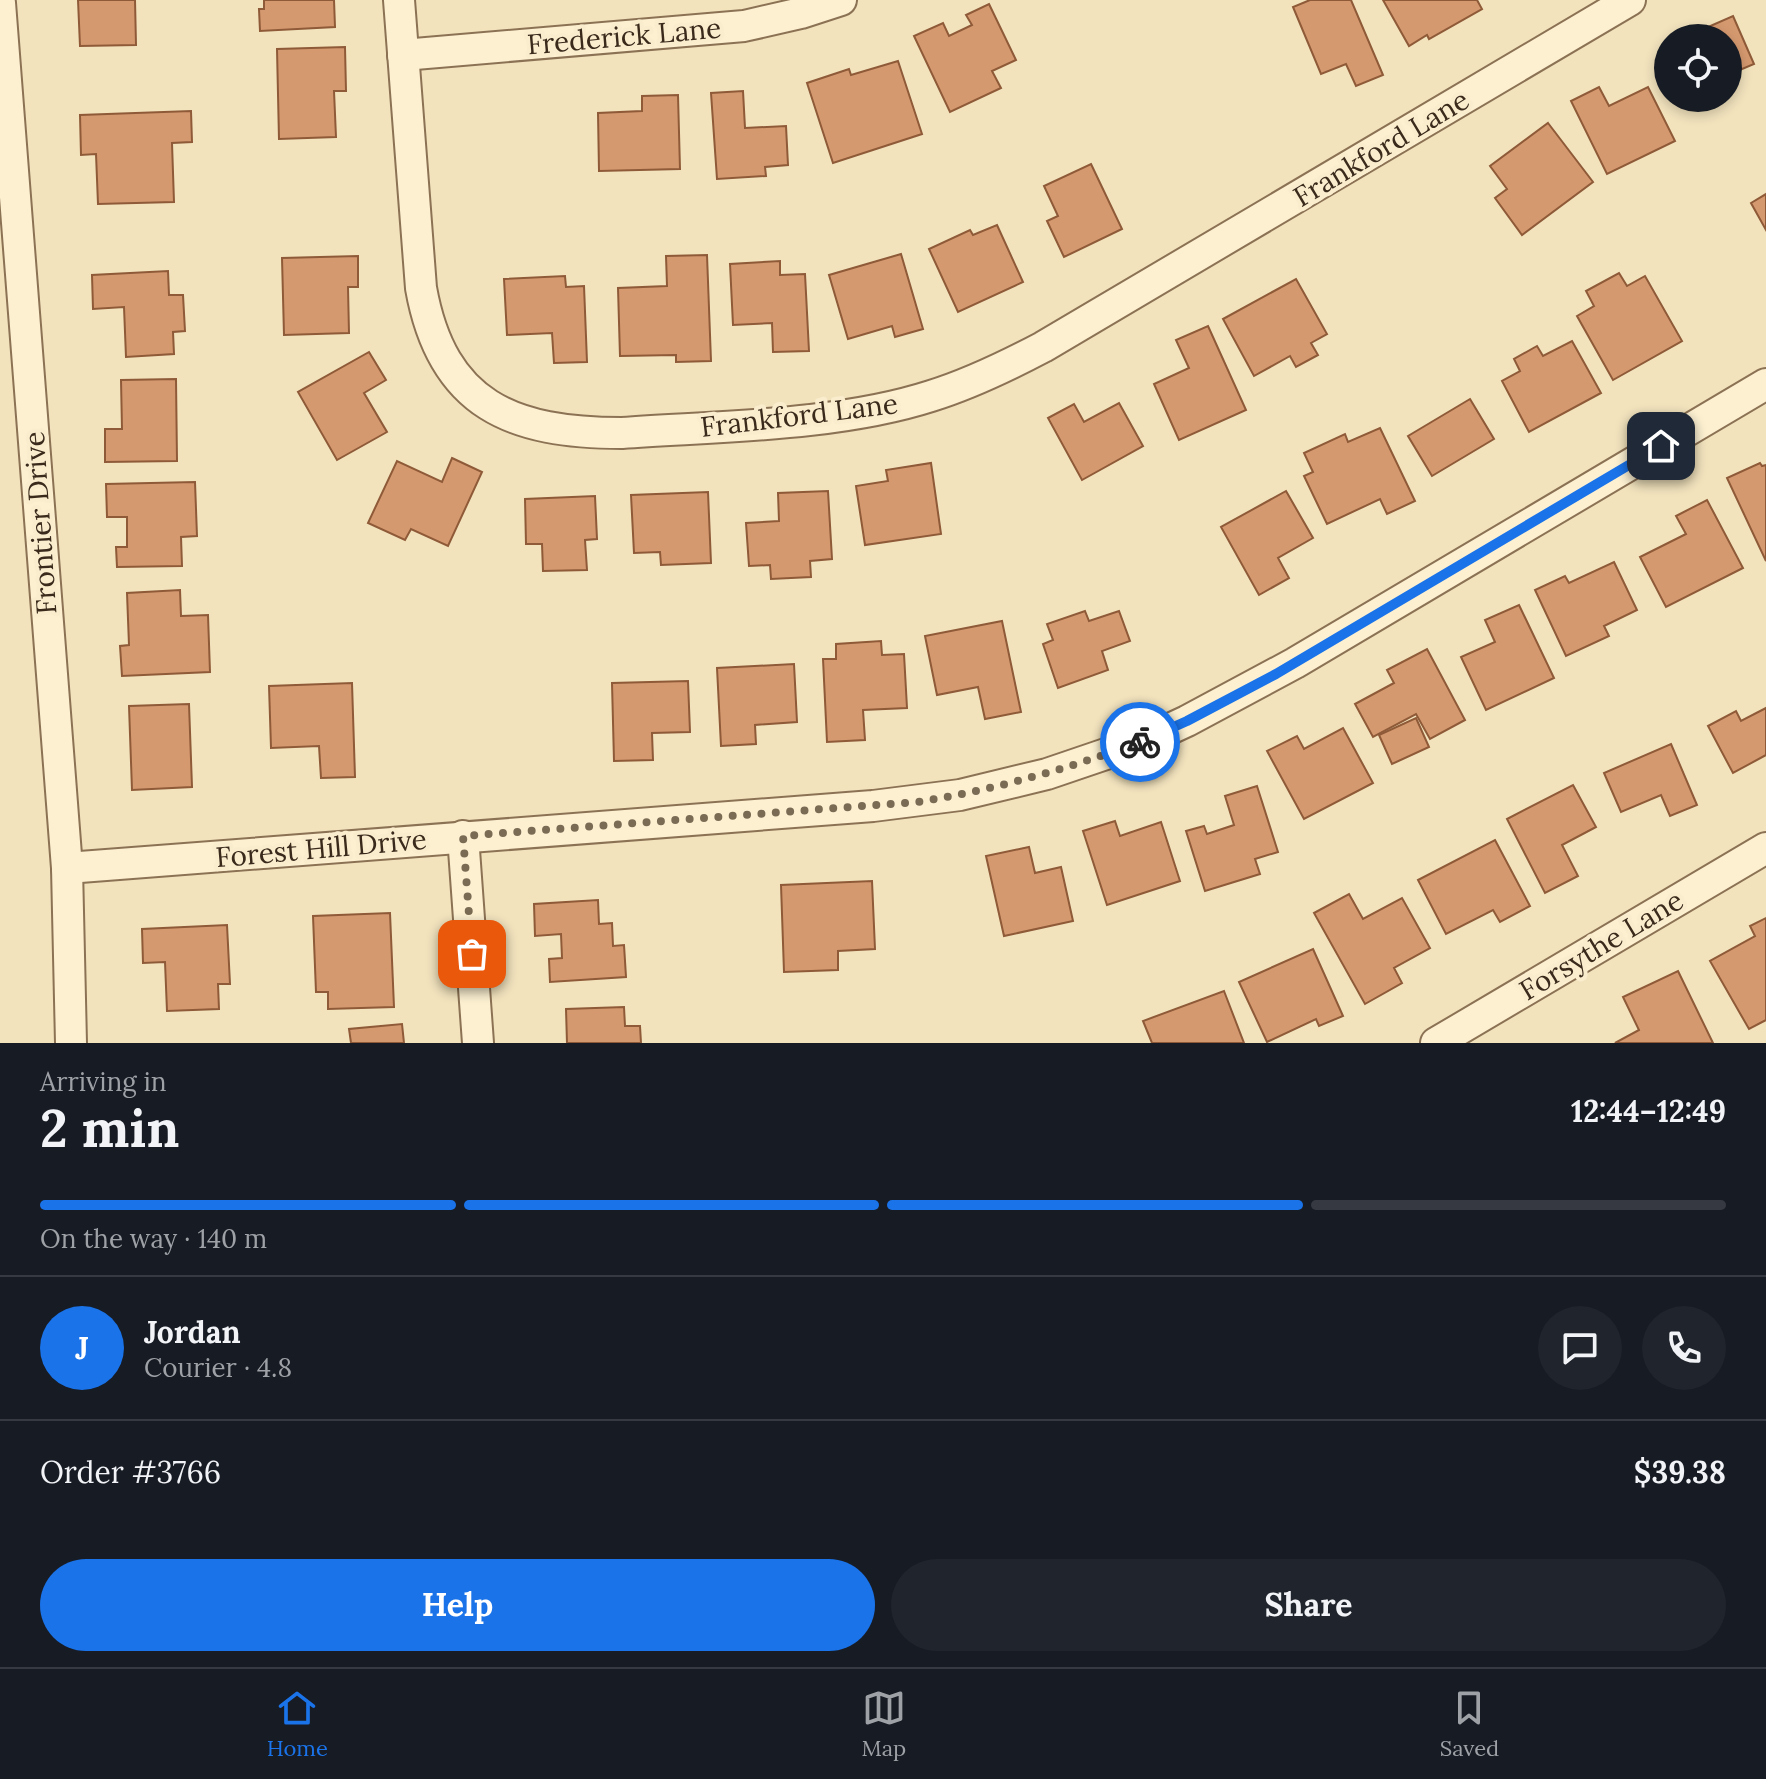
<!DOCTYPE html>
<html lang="en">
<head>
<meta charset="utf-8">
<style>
	body { margin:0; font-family:Lora,serif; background:#20242c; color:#f1f3f6; height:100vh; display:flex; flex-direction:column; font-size:30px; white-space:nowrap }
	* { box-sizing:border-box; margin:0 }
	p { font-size:26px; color:#9ea1a6 }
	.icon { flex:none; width:44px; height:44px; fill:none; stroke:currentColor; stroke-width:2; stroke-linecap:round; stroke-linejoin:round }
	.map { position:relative; height:1043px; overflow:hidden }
	.sheet { display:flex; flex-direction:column; background:#171b24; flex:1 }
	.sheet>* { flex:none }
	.tools { position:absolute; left:1654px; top:24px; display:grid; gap:16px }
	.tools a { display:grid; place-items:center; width:88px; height:88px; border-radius:50%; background:#171b24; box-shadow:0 4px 12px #0003; font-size:40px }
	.pin { position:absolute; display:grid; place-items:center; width:68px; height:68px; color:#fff; margin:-34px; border-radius:16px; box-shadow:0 4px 12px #0006 }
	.courier { position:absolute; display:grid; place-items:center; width:80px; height:80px; margin:-40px; border:6px solid #1a73e8; border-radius:50%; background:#fff; color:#222; box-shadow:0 2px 10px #0007 }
	.head em { font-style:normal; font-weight:700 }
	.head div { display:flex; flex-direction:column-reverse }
	.head { display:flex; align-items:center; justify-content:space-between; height:136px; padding:0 40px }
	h1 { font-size:52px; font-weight:700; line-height:60px }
	.bar { display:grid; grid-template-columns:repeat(4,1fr); gap:12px 8px; align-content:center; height:96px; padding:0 40px }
	.bar i { height:10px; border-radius:6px; background:#363941 }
	.bar .active { background:#1a73e8 }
	.bar p { grid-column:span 4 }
	.line { display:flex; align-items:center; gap:20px; padding:0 40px; border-top:2px solid #363941 }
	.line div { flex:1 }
	.round { display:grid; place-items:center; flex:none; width:84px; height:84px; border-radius:42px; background:#20242c }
	.button { display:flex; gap:16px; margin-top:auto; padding:16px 40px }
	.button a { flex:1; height:92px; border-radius:48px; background:#1a73e8; color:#fff; font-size:32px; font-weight:700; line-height:92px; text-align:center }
	.button a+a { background:#20242c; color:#f1f3f6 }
	.dock { display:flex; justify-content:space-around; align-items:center; height:112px; border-top:2px solid #363941; background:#171b24; font-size:22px; color:#9ea1a6 }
	.dock a { display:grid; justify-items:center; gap:4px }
	.dock .active { color:#1a73e8 }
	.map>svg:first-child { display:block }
	.building { fill:#d5996f; stroke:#8e5a38; stroke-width:2 }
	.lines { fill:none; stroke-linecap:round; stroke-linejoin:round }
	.minor-casing { stroke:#8c7254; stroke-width:34 }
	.minor { stroke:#fcf0d1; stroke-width:30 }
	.done { stroke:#7a6b54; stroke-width:8; stroke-dasharray:0 14.4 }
	.route { stroke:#1a73e8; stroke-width:10 }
	.labels { text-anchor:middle; stroke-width:8; stroke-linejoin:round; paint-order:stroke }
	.street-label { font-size:28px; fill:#3a2a1b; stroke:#f9edce }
</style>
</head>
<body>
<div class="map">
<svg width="1766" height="1043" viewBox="0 0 1766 1043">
	<rect width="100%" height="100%" fill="#f2e3bd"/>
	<g class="building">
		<polygon points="78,0 135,0 136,45 80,46"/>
		<polygon points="264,0 334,0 335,27 260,31 259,9 264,9"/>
		<polygon points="1310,0 1351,0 1383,75 1356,86 1346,64 1321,74 1293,7"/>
		<polygon points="1383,0 1477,0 1482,9 1429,39 1427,35 1409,46"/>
		<polygon points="989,4 1016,60 992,71 1001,88 950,112 914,36 943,23 949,36 972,25 966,15"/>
		<polygon points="1733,16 1754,64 1728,75 1728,38 1683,38"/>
		<polygon points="345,47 346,91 334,91 336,137 279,139 277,49"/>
		<polygon points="898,61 922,134 833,163 807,83 849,69 851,75"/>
		<polygon points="1599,87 1609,106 1648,87 1675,141 1607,174 1571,101"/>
		<polygon points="743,91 745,128 786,126 788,165 765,167 766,176 717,179 711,93"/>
		<polygon points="678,95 680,169 599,171 598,113 642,111 642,96"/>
		<polygon points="191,111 192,142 172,143 174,202 98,204 96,154 81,155 80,115"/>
		<polygon points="1548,123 1593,182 1522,235 1495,198 1507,189 1490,166"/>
		<polygon points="1091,164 1122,229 1064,257 1047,221 1058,216 1044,186"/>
		<polygon points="1766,194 1766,230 1751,203"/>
		<polygon points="997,225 1023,282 958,312 929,249 970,230 973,235"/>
		<polygon points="901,254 923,329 895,337 892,326 848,339 829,275"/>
		<polygon points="707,255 711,361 676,362 676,355 620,356 618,288 667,286 666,256"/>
		<polygon points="358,256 358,287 348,287 349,333 284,335 282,258"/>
		<polygon points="780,261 780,275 805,274 809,351 773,352 772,323 733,325 730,264"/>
		<polygon points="168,271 169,295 183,295 185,331 173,332 174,354 126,357 124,307 93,309 92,275"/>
		<polygon points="1619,273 1627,286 1645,276 1682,341 1613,380 1577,316 1594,306 1586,291"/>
		<polygon points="565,276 566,287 584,286 587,362 554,363 552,333 507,335 504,279"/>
		<polygon points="1296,279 1327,334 1311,343 1318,355 1296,367 1290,356 1254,376 1223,319"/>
		<polygon points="1208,326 1246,410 1179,440 1154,384 1189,368 1176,340"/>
		<polygon points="1572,341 1601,393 1529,432 1502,381 1520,371 1514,359 1537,346 1543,356"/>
		<polygon points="369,352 386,380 364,393 387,432 337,460 298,392"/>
		<polygon points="176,379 177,461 105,462 105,429 122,429 121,380"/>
		<polygon points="1470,399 1494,439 1432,476 1408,436"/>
		<polygon points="1119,403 1143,446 1082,480 1048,418 1074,404 1084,422"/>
		<polygon points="1380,428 1415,501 1387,514 1380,499 1327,524 1304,476 1313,472 1304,453 1345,434 1348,442"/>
		<polygon points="452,458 482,472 448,546 411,529 405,540 368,523 397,461 442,482"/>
		<polygon points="931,463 941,534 865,545 856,486 888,481 886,470"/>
		<polygon points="1760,463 1762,466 1766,465 1766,561 1727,478"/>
		<polygon points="195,482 197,536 181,537 182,566 117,567 116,547 127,547 127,517 107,517 106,484"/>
		<polygon points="828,491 832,559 810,561 811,577 771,579 770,565 749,566 746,523 779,521 778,493"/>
		<polygon points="1286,491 1313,538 1278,558 1289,578 1259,595 1221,527"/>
		<polygon points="708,492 711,563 661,565 660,552 634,553 631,495"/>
		<polygon points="595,496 597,539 585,540 587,570 543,571 542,544 526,544 525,499"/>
		<polygon points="1707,500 1743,568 1666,607 1640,557 1686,534 1676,516"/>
		<polygon points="1614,562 1637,610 1604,626 1609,636 1566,656 1535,590 1565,576 1569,583"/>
		<polygon points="180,590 181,616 208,615 210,672 122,676 120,646 129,645 127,593"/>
		<polygon points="1519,605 1554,678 1486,710 1461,657 1495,642 1485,620"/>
		<polygon points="1085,611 1089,621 1119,611 1130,641 1102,651 1108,670 1058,688 1043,644 1053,640 1047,624"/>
		<polygon points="1002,621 1021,712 985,719 978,687 937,695 925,636"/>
		<polygon points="881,641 882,655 904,654 907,708 863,710 865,740 827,742 823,659 836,659 836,644"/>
		<polygon points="1427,649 1465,720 1430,739 1416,714 1373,737 1355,704 1394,683 1387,670"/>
		<polygon points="794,664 797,722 755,725 756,744 721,746 717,668"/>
		<polygon points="688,681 690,732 652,733 653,760 614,761 612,683"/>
		<polygon points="352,683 355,777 321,778 319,746 271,748 269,686"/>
		<polygon points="189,704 192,787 132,790 129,706"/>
		<polygon points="1766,708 1766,755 1733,773 1708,726 1736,711 1741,721"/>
		<polygon points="1416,718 1429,747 1392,764 1379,735"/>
		<polygon points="1343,728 1373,783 1304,819 1267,751 1297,736 1304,749"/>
		<polygon points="1671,744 1697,805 1670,816 1661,795 1621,812 1604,773"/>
		<polygon points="1573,785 1596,827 1562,845 1578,876 1545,893 1507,819"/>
		<polygon points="1257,786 1278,852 1255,859 1260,874 1205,891 1186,831 1204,826 1207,834 1234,825 1225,796"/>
		<polygon points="1115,821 1120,836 1161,822 1180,881 1107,905 1083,831"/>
		<polygon points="1495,840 1530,906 1500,922 1493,910 1446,934 1418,880"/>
		<polygon points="1029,847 1035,873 1061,867 1073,921 1004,936 986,856"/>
		<polygon points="872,881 875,949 838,951 838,970 784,972 781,885"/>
		<polygon points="1349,894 1363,919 1402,898 1430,948 1394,968 1402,983 1365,1004 1314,913"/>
		<polygon points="598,900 599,924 612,923 613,946 624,945 626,977 550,982 549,959 562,958 561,934 535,936 534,904"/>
		<polygon points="390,913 394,1007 328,1009 328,992 316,992 313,916"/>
		<polygon points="1766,918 1766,1020 1749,1029 1710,961 1755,936 1750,926"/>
		<polygon points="227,925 230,984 218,984 219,1009 167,1011 165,962 143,963 142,929"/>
		<polygon points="1313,949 1343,1016 1319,1026 1316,1019 1267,1042 1239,982"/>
		<polygon points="1678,971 1713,1043 1615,1043 1639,1030 1623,997"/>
		<polygon points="1224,991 1244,1043 1152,1043 1143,1021"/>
		<polygon points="624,1007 625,1026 640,1026 641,1043 567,1043 566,1009"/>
		<polygon points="402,1024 404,1043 351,1043 349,1029"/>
	</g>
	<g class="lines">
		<defs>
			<g id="minor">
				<path d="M399,0L421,288C442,406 513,433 622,433C720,426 838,426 931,396C970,384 1007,366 1043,347L1630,0"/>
				<polyline points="0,3 67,868 71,1043"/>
				<polyline points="403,55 744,26 801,13 841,0"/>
				<polyline points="463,836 478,1043"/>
				<polyline points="67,868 873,806 960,795 1047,774 1144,741 1187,721 1295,663 1766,384"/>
				<polyline points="1436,1043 1766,848"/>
			</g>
		</defs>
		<use href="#minor" class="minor-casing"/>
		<use href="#minor" class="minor"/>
	</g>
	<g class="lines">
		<path class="done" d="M472,954L463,836L917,802C994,790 1067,769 1140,742"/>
		<polyline class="route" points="1140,742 1187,721 1276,674 1661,446"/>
	</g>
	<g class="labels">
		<g class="street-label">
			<text transform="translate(624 36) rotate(-5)" y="10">Frederick Lane</text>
			<text transform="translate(1381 148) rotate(-31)" y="10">Frankford Lane</text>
			<text transform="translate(799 415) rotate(-7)" y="10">Frankford Lane</text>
			<text transform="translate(40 523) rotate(-94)" y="10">Frontier Drive</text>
			<text transform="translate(321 848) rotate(-5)" y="10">Forest Hill Drive</text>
			<text transform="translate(1601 945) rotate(-31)" y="10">Forsythe Lane</text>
		</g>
	</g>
</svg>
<div class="tools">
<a><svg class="icon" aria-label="locate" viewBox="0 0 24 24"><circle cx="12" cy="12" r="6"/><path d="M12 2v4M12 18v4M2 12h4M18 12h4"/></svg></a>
</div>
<div class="pin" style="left:472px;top:954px;background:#ea580c"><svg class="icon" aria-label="bag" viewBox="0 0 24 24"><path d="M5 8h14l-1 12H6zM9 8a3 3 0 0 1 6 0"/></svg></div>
<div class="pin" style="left:1661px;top:446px;background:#1f2937"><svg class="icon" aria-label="home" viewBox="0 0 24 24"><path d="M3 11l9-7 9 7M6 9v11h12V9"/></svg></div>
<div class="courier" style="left:1140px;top:742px"><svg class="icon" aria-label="bike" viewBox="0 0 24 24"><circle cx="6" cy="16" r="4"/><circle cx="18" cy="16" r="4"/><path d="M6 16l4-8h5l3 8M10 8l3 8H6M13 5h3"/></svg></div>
</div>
<section class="sheet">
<div class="head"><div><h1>2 min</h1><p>Arriving in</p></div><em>12:44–12:49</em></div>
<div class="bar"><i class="active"></i><i class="active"></i><i class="active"></i><i></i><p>On the way · 140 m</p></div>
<div class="line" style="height:144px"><b class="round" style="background:#1a73e8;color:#fff">J</b><div><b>Jordan</b><p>Courier · 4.8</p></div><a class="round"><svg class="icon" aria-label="chat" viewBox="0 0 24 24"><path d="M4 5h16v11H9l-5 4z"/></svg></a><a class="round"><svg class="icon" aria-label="phone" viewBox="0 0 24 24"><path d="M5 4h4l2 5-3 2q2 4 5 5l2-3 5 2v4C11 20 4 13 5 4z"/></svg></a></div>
<div class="line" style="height:104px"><div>Order #3766</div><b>$39.38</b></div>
<div class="button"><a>Help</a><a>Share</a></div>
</section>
<nav class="dock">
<a class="active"><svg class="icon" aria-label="home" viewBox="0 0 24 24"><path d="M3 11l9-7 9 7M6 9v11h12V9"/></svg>Home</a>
<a><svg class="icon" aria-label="map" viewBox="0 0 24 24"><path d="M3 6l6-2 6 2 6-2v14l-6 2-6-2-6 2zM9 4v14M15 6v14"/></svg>Map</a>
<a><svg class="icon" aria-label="saved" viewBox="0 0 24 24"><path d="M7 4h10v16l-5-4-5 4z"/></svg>Saved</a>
</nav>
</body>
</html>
